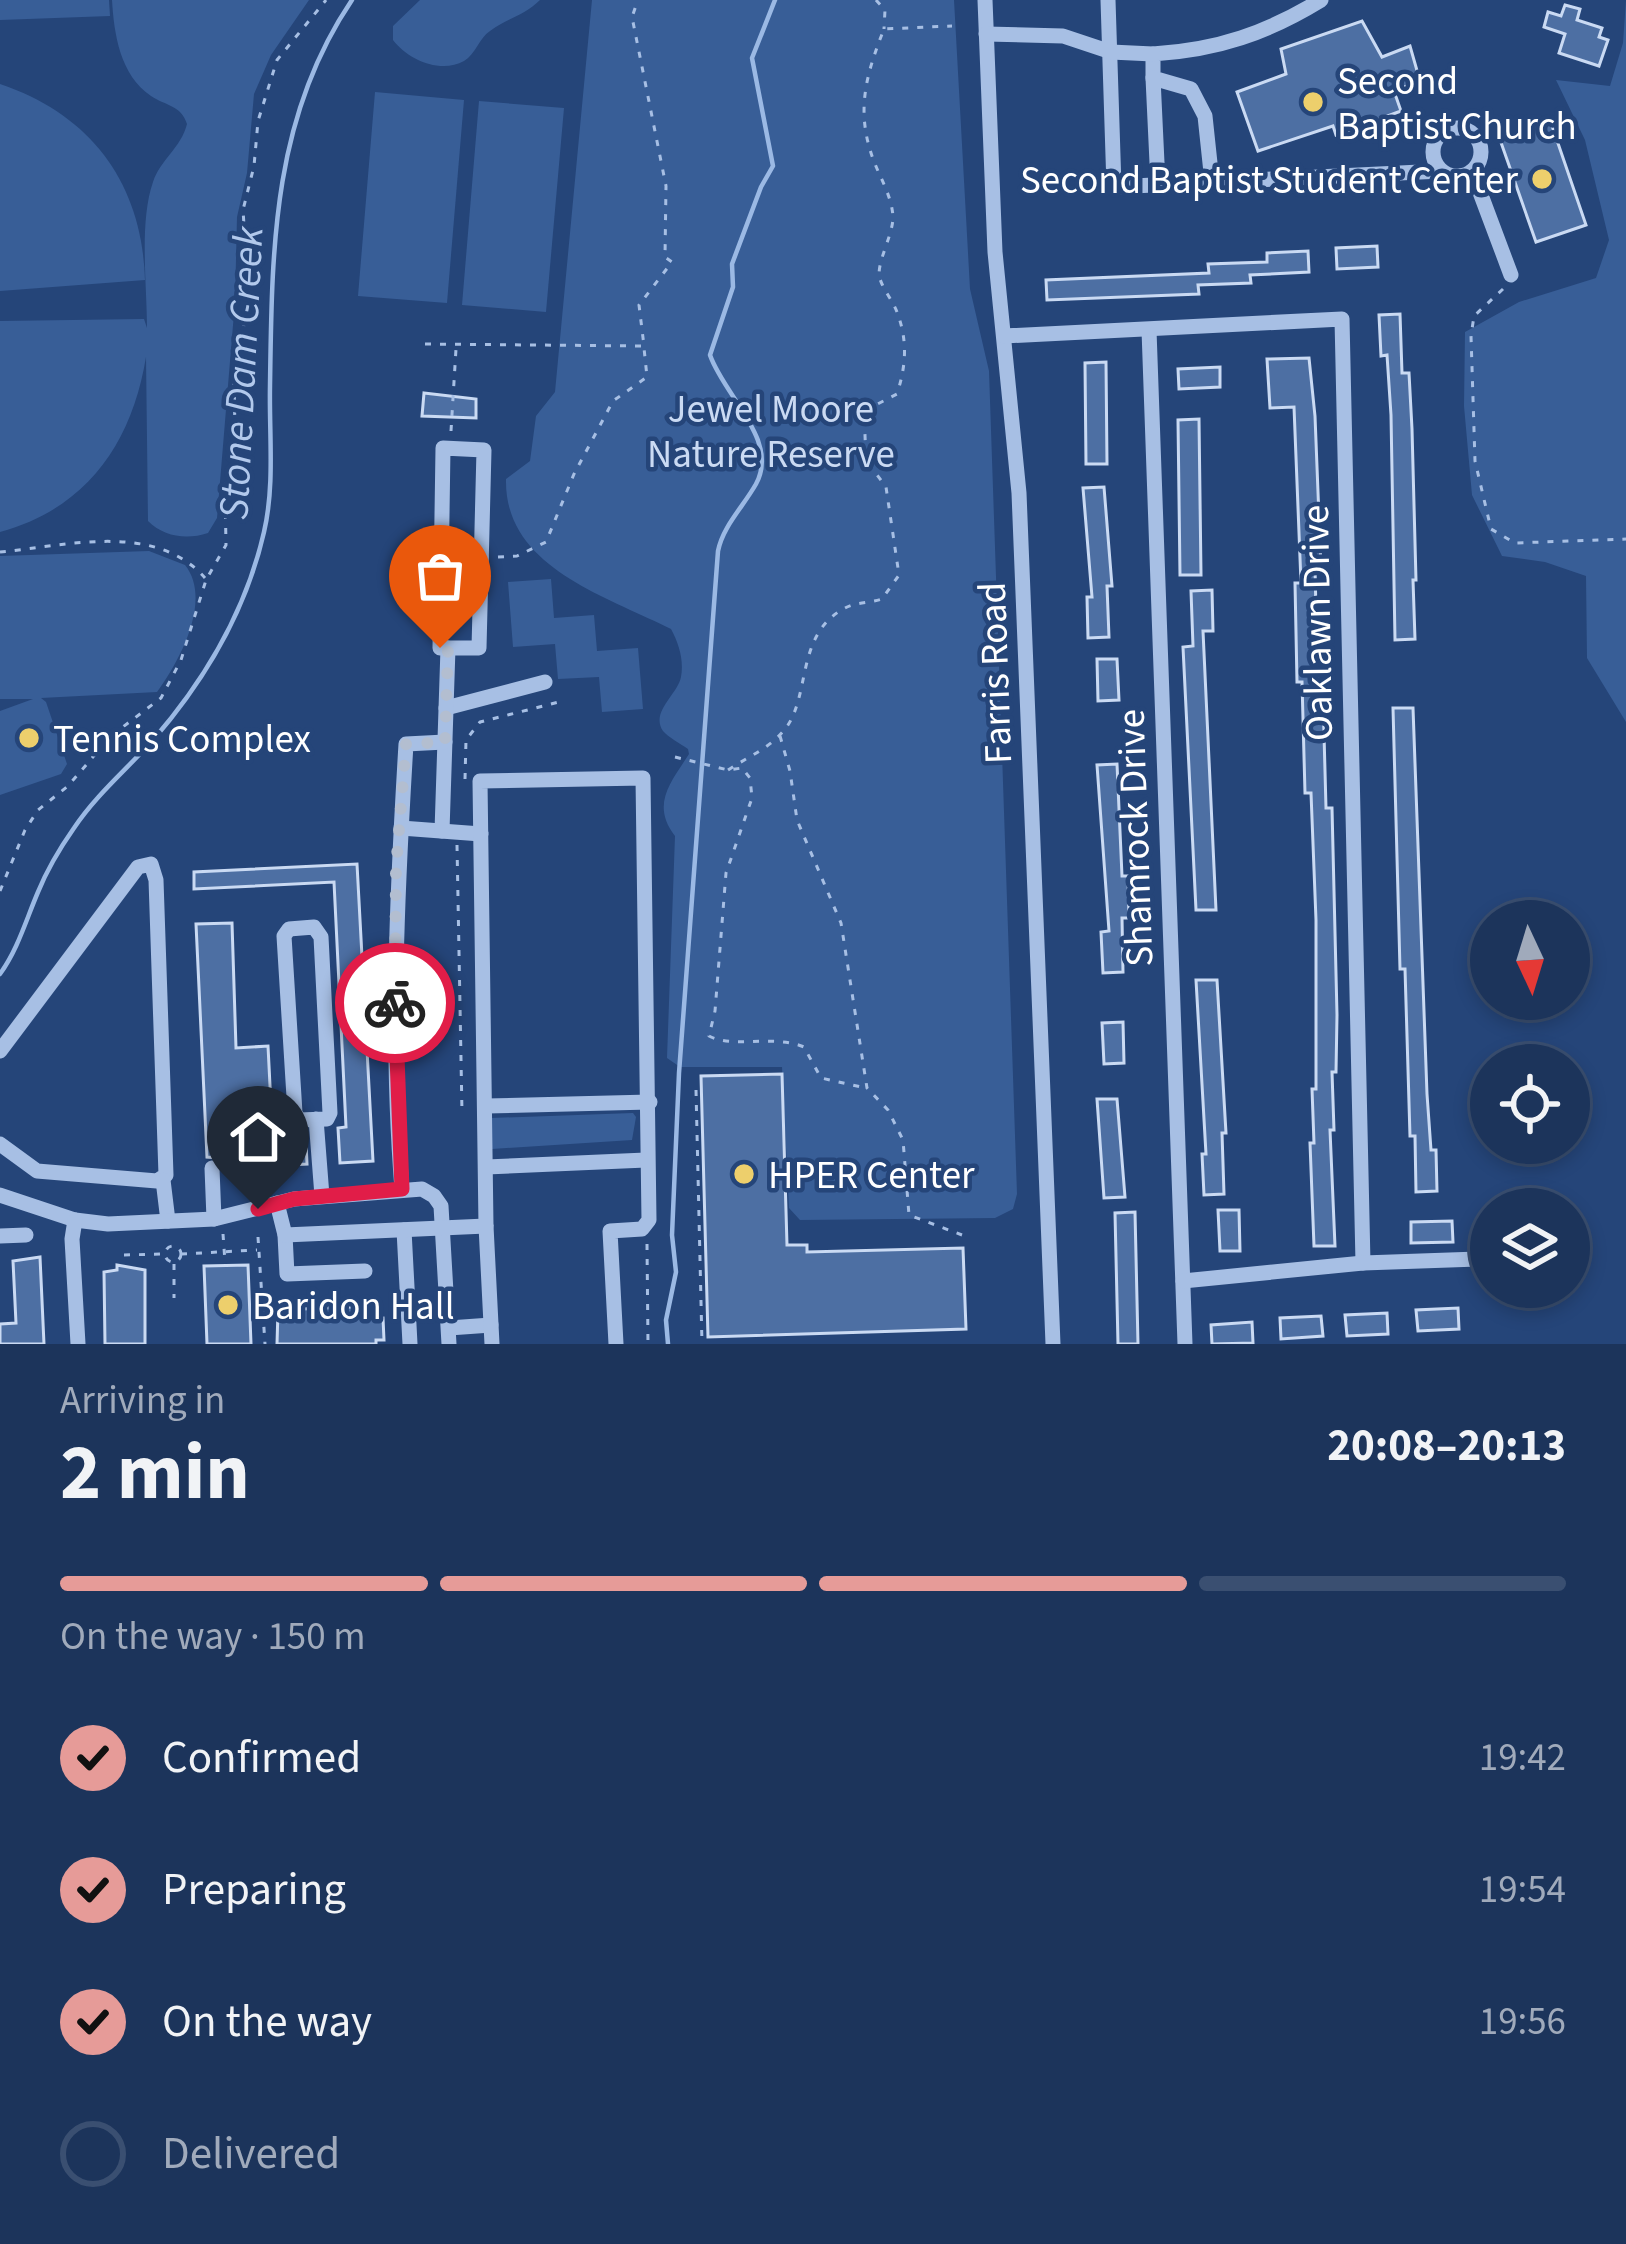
<!DOCTYPE html>
<html lang="en">
<head>
<meta charset="utf-8">
<style>
	body { margin:0; font-family:"Source Sans 3",sans-serif; background:#293f64; color:#f1f3f6; height:100vh; display:flex; flex-direction:column; font-size:45px; white-space:nowrap }
	* { box-sizing:border-box; margin:0 }
	p { font-size:39px; color:#a0aabb }
	.icon { flex:none; width:66px; height:66px; fill:none; stroke:currentColor; stroke-width:2; stroke-linecap:round; stroke-linejoin:round }
	.map { position:relative; height:1344px; overflow:hidden }
	.panel { display:flex; flex-direction:column; background:#1c345b; flex:1 }
	.panel>* { flex:none }
	.needle { width:78px; rotate:176deg }
	.fabs { position:absolute; left:1470px; top:900px; display:grid; gap:24px }
	.fabs a { display:grid; place-items:center; width:120px; height:120px; border-radius:50%; background:#1c345b; box-shadow:0 6px 18px #0003,0 0 0 3px #3a4f71; font-size:60px }
	.pin { position:absolute; display:grid; place-items:center; width:102px; height:102px; color:#fff; margin:-123px -51px; border-radius:50% 50% 50% 0; rotate:-45deg; box-shadow:0 0 12px #0007 }
	.pin .icon { rotate:45deg }
	.courier { position:absolute; display:grid; place-items:center; width:120px; height:120px; margin:-60px; border:9px solid #e11d48; border-radius:50%; background:#fff; color:#222; box-shadow:0 3px 15px #0007 }
	.head em { font-style:normal; font-weight:700 }
	.head div { display:flex; flex-direction:column-reverse }
	.head { display:flex; align-items:center; justify-content:space-between; height:204px; padding:0 60px }
	h1 { font-size:78px; font-weight:700; line-height:90px }
	.bar { display:grid; grid-template-columns:repeat(4,1fr); gap:18px 12px; align-content:center; height:144px; padding:0 60px }
	.bar i { height:15px; border-radius:9px; background:#3a4f71 }
	.bar .active { background:#e69b98 }
	.bar p { grid-column:span 4 }
	ol { padding:0 60px; list-style:none }
	li { display:flex; align-items:center; gap:36px; height:132px }
	li p { margin-inline-start:auto }
	li .icon { padding:12px; border-radius:50%; background:#e69b98; color:#111; stroke-width:4 }
	li:last-child { color:#a0aabb }
	li i { width:66px; height:66px; border:6px solid #3a4f71; border-radius:50% }
	.map>svg:first-child { display:block }
	.green { fill:#385e97 }
	.lines { fill:none; stroke-linecap:round; stroke-linejoin:round }
	.stream { stroke:#9bb9e4; stroke-width:4.5 }
	.building { fill:#4d6fa3; stroke:#cadaf3; stroke-width:3 }
	.path { stroke:#a7bfe4; stroke-width:3; stroke-dasharray:6 9; stroke-linecap:butt }
	.minor { stroke:#a7bfe4; stroke-width:15 }
	.done { stroke:#b3bed0; stroke-width:12; stroke-dasharray:0 21.6 }
	.route { stroke:#e11d48; stroke-width:15 }
	.poi-dot { fill:#edcf6c; stroke:#254579; stroke-width:4.5 }
	.labels { text-anchor:middle; stroke-width:9; stroke-linejoin:round; paint-order:stroke }
	.poi-label { font-size:39px; fill:#fff; stroke:#254579; text-anchor:start }
	.park-label { font-size:39px; fill:#cadaf3; stroke:#254579 }
	.street-label { font-size:39px; fill:#fff; stroke:#254579 }
	.water-label { font-size:42px; font-style:italic; fill:#b2c9ec; stroke:#254579 }
</style>
</head>
<body>
<div class="map">
<svg width="1626" height="1344" viewBox="0 0 1626 1344">
	<rect width="100%" height="100%" fill="#254579"/>
	<g class="green">
		<polygon points="0,0 109,0 110,16 0,20"/>
		<path d="M112,0H309L271,55L254,94L247,173L237,217L235,301L217,518L208,533C187,540 164,537 148,521L146,357C132,442 88,508 0,532V321L144,319L147,328C147,285 139,222 153,182C160,160 181,148 187,124C181,105 166,106 151,96C120,75 114,34 112,0Z"/>
		<path d="M420,0H540C524,16 507,18 490,31C479,38 476,54 464,61C441,74 408,60 393,40V26Z"/>
		<path d="M592,0H954L970,289L989,371L1017,1194L1013,1209L995,1218L800,1220L789,1208L782,1067H680L667,1058L675,836C650,804 672,781 689,754L688,749C681,744 668,737 663,731C650,712 678,694 681,677C684,660 679,644 671,629C606,596 504,567 506,479L530,461L536,416L555,392Z"/>
		<polygon points="1626,0 1626,722 1587,658 1586,576 1545,562 1502,556 1472,495 1464,406 1465,332 1519,302 1596,278 1609,240 1585,140 1556,80 1610,86 1623,43"/>
		<path d="M0,84C92,115 142,184 145,280L0,291Z"/>
		<polygon points="375,92 464,100 447,303 358,296"/>
		<polygon points="479,101 564,108 546,312 462,305"/>
		<path d="M149,551L185,565C213,600 179,662 157,692L41,698L46,702L67,764L61,774L0,795V711L33,699H0V556Z"/>
		<polygon points="551,579 554,618 594,615 597,651 638,648 643,709 602,712 599,677 558,679 555,644 513,647 508,582"/>
		<polygon points="633,1113 636,1117 632,1140 492,1149 491,1118"/>
	</g>
	<g class="lines">
		<g class="stream">
			<path d="M0,974C18,949 26,920 38,892C47,870 60,848 74,828C96,795 127,769 153,740C205,680 246,611 264,532C275,485 269,434 270,386C272,249 272,118 352,0"/>
			<path d="M668,1344L666,1320L676,1272L672,1235L679,1073L718,551C723,526 743,507 756,484C780,440 724,396 710,355L733,287L732,264L761,187L773,166L752,58L775,0"/>
		</g>
	</g>
	<g class="building">
		<polygon points="1565,5 1580,9 1577,20 1602,28 1599,37 1608,40 1599,66 1559,53 1565,34 1544,27 1548,12 1561,16"/>
		<polygon points="1362,21 1382,57 1410,46 1420,81 1394,91 1401,111 1336,135 1333,126 1258,151 1237,92 1286,74 1281,49"/>
		<polygon points="1549,117 1586,225 1536,242 1498,134"/>
		<polygon points="1377,246 1378,267 1337,269 1336,248"/>
		<polygon points="1308,251 1309,272 1250,275 1251,283 1198,285 1199,294 1047,300 1046,280 1209,273 1208,264 1267,262 1267,253"/>
		<polygon points="1400,314 1402,373 1409,373 1412,429 1416,580 1413,580 1415,639 1395,640 1391,415 1387,355 1381,356 1379,315"/>
		<polygon points="1309,358 1315,416 1321,568 1315,568 1318,697 1323,697 1326,808 1332,808 1337,1015 1336,1072 1332,1072 1334,1130 1330,1130 1335,1246 1314,1246 1310,1143 1314,1143 1312,1089 1316,1089 1316,920 1311,793 1305,793 1302,682 1297,682 1295,583 1301,583 1294,407 1270,408 1267,359"/>
		<polygon points="1106,362 1107,464 1086,464 1085,363"/>
		<polygon points="1220,367 1220,387 1179,389 1178,369"/>
		<polygon points="424,393 476,399 476,418 422,416"/>
		<polygon points="1199,419 1201,575 1180,575 1178,420"/>
		<polygon points="1104,487 1112,586 1107,586 1109,637 1088,638 1087,597 1092,597 1083,488"/>
		<polygon points="1212,590 1213,631 1203,631 1216,910 1196,910 1183,647 1193,646 1191,591"/>
		<polygon points="1097,659 1117,659 1119,700 1098,701"/>
		<polygon points="1393,708 1413,708 1427,1094 1431,1150 1436,1150 1437,1191 1416,1192 1415,1136 1410,1136 1405,969 1400,969"/>
		<polygon points="1117,764 1122,876 1128,876 1129,918 1122,918 1123,972 1103,973 1101,932 1109,931 1097,765"/>
		<polygon points="357,864 373,1161 340,1163 338,1128 346,1127 334,882 194,889 194,872"/>
		<polygon points="232,923 236,1048 268,1046 273,1145 306,1142 307,1164 224,1168 219,1158 207,1157 196,924"/>
		<polygon points="1196,980 1217,980 1226,1133 1222,1133 1224,1194 1204,1195 1202,1154 1206,1154"/>
		<polygon points="1123,1022 1124,1063 1104,1064 1102,1023"/>
		<polygon points="782,1074 787,1245 807,1245 807,1252 963,1248 966,1329 708,1337 701,1076"/>
		<polygon points="1097,1099 1117,1099 1125,1197 1104,1198"/>
		<polygon points="1218,1210 1239,1210 1240,1251 1220,1251"/>
		<polygon points="1135,1212 1138,1344 1118,1344 1115,1213"/>
		<polygon points="1452,1221 1453,1242 1411,1243 1411,1222"/>
		<polygon points="40,1257 44,1344 0,1344 0,1324 16,1323 13,1261"/>
		<polygon points="117,1265 145,1270 145,1344 105,1344 104,1272 117,1270"/>
		<polygon points="248,1265 251,1344 207,1344 204,1266"/>
		<polygon points="375,1306 376,1318 383,1318 384,1340 376,1340 376,1344 277,1344 278,1310"/>
		<polygon points="1458,1308 1459,1329 1418,1331 1416,1310"/>
		<polygon points="1387,1313 1388,1334 1347,1336 1345,1315"/>
		<polygon points="1321,1316 1323,1336 1281,1339 1280,1318"/>
		<polygon points="1252,1322 1253,1343 1212,1344 1211,1325"/>
	</g>
	<g class="lines">
		<g class="path">
			<polyline points="876,0 885,10 884,29"/>
			<polyline points="1503,289 1474,316 1471,336 1475,461 1491,529 1515,543 1626,539"/>
			<polyline points="425,344 644,346 639,305 672,262 665,257 666,186 632,17 638,0"/>
			<polyline points="451,431 456,349"/>
			<path d="M0,552C66,546 155,521 205,578"/>
			<polyline points="498,557 517,556 546,542 574,474 613,401 647,377 644,348"/>
			<polyline points="780,736 790,771 797,820 841,923 867,1088 888,1110 903,1140 909,1215 962,1235"/>
			<path d="M675,757L728,770L742,768L750,778L752,798L726,873L715,1011L709,1036C734,1049 773,1034 804,1047L821,1078L866,1088"/>
			<path d="M728,770C749,756 773,747 788,725C810,691 797,633 845,608C856,602 870,603 882,599L899,575L886,487L866,460L864,411L897,394C906,366 908,341 897,312C893,301 884,291 880,279C875,265 893,236 893,217C892,198 882,181 875,164C855,114 865,77 884,29L952,26"/>
			<polyline points="465,779 466,740 480,722 559,702"/>
			<polyline points="457,845 462,1113"/>
			<polyline points="0,891 25,830 38,810 68,786 111,736 161,698 181,660 206,580 226,545 225,490 235,433 234,374 249,300 243,210 254,166 258,121 277,60 326,0"/>
			<polyline points="696,1090 702,1344"/>
			<polyline points="223,1234 225,1262"/>
			<polyline points="258,1237 265,1344"/>
			<polyline points="647,1244 648,1344"/>
			<circle cx="173" cy="1254" r="8"/>
			<polyline points="181,1254 257,1250"/>
			<polyline points="124,1255 164,1254"/>
			<polyline points="174,1264 174,1298"/>
		</g>
		<g class="minor">
			<polyline points="985,0 995,252 1019,493 1053,1344"/>
			<path d="M1108,0L1114,187L1212,182L1205,116L1191,89L1153,78V54C1218,50 1267,33 1321,0"/>
			<polyline points="986,34 1063,36 1111,52 1153,54"/>
			<polyline points="1153,78 1158,184"/>
			<circle cx="1457" cy="152" r="24"/>
			<polyline points="1472,171 1511,275"/>
			<polyline points="1212,182 1441,171"/>
			<polyline points="1149,330 1185,1344"/>
			<polyline points="1004,336 1342,319 1363,1263"/>
			<polygon points="443,448 484,450 479,648 440,648"/>
			<polyline points="440,557 481,557"/>
			<polyline points="446,708 545,682"/>
			<polyline points="401,828 481,834"/>
			<polyline points="442,831 448,648"/>
			<polygon points="314,927 321,937 330,1113 327,1119 299,1120 295,1113 284,936 289,929"/>
			<polyline points="0,1051 138,867 151,864 156,880 166,1175 157,1181 37,1171 0,1144"/>
			<polyline points="486,1106 650,1102"/>
			<polyline points="316,1119 322,1196"/>
			<polyline points="486,1167 646,1160"/>
			<polyline points="212,1168 214,1219"/>
			<polyline points="163,1180 168,1221"/>
			<path d="M402,1189C390,1040 397,892 406,744L445,742"/>
			<polyline points="0,1195 75,1220 108,1224 214,1219 294,1199 422,1189 434,1196 441,1206 449,1344"/>
			<polyline points="277,1203 285,1235 287,1274 365,1271"/>
			<polyline points="75,1220 72,1239 78,1344"/>
			<polyline points="404,1230 410,1344"/>
			<polyline points="285,1235 486,1226"/>
			<polyline points="0,1236 26,1235"/>
			<polyline points="1183,1281 1363,1263 1478,1259"/>
			<polyline points="449,1328 491,1325"/>
			<polyline points="492,1344 486,1226 480,781 643,778 649,1220 642,1229 610,1231 616,1344"/>
		</g>
	</g>
	<g class="lines">
		<polyline class="done" points="395,1003 396,868 406,744 445,742 448,648 440,648"/>
		<polyline class="route" points="258,1209 294,1199 402,1189 395,1003"/>
	</g>
	<g class="poi-dot">
		<circle cx="1313" cy="102" r="12"/>
		<circle cx="1542" cy="179" r="12"/>
		<circle cx="29" cy="738" r="12"/>
		<circle cx="744" cy="1174" r="12"/>
		<circle cx="228" cy="1305" r="12"/>
	</g>
	<g class="labels">
		<g class="poi-label">
			<text x="1337" y="94">Second<tspan x="1337" dy="45">Baptist Church</tspan></text>
			<text x="1518" y="193" text-anchor="end">Second Baptist Student Center</text>
			<text x="53" y="752">Tennis Complex</text>
			<text x="768" y="1188">HPER Center</text>
			<text x="252" y="1319">Baridon Hall</text>
		</g>
		<g class="park-label">
			<text x="771" y="422">Jewel Moore<tspan x="771" dy="45">Nature Reserve</tspan></text>
		</g>
		<g class="street-label">
			<text transform="translate(1316 623) rotate(-91)" y="14">Oaklawn Drive</text>
			<text transform="translate(994 673) rotate(-92)" y="14">Farris Road</text>
			<text transform="translate(1134 838) rotate(-92)" y="14">Shamrock Drive</text>
		</g>
		<g class="water-label">
			<text transform="translate(240 373) rotate(-87)" y="15">Stone Dam Creek</text>
		</g>
	</g>
</svg>
<div class="fabs">
<a><svg class="needle" viewBox="-14 -14 28 28"><path d="M0-13l5 13h-10z" fill="#e53935"/><path d="M0 13l5-13h-10z" fill="#a0aabb"/></svg></a>
<a><svg class="icon" aria-label="locate" viewBox="0 0 24 24"><circle cx="12" cy="12" r="6"/><path d="M12 2v4M12 18v4M2 12h4M18 12h4"/></svg></a>
<a><svg class="icon" aria-label="layers" viewBox="0 0 24 24"><path d="M12 4l9 5-9 5-9-5zM3 14l9 5 9-5"/></svg></a>
</div>
<div class="pin" style="left:440px;top:648px;background:#ea580c"><svg class="icon" aria-label="bag" viewBox="0 0 24 24"><path d="M5 8h14l-1 12H6zM9 8a3 3 0 0 1 6 0"/></svg></div>
<div class="pin" style="left:258px;top:1209px;background:#1f2937"><svg class="icon" aria-label="home" viewBox="0 0 24 24"><path d="M3 11l9-7 9 7M6 9v11h12V9"/></svg></div>
<div class="courier" style="left:395px;top:1003px"><svg class="icon" aria-label="bike" viewBox="0 0 24 24"><circle cx="6" cy="16" r="4"/><circle cx="18" cy="16" r="4"/><path d="M6 16l4-8h5l3 8M10 8l3 8H6M13 5h3"/></svg></div>
</div>
<section class="panel">
<div class="head"><div><h1>2 min</h1><p>Arriving in</p></div><em>20:08–20:13</em></div>
<div class="bar"><i class="active"></i><i class="active"></i><i class="active"></i><i></i><p>On the way · 150 m</p></div>
<ol>
<li><svg class="icon" aria-label="check" viewBox="0 0 24 24"><path d="M5 12l5 5 9-10"/></svg>Confirmed<p>19:42</p></li>
<li><svg class="icon" aria-label="check" viewBox="0 0 24 24"><path d="M5 12l5 5 9-10"/></svg>Preparing<p>19:54</p></li>
<li><svg class="icon" aria-label="check" viewBox="0 0 24 24"><path d="M5 12l5 5 9-10"/></svg>On the way<p>19:56</p></li>
<li><i></i>Delivered</li>
</ol>
</section>
</body>
</html>
